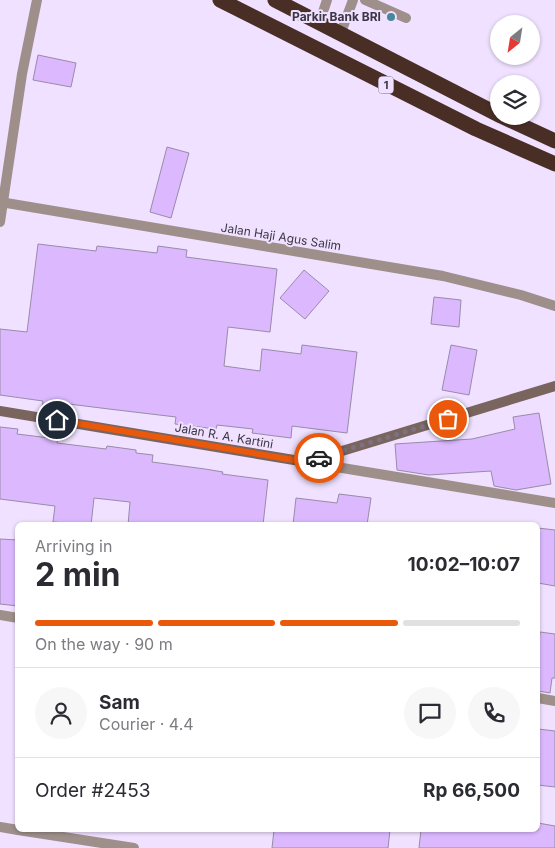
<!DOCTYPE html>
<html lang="en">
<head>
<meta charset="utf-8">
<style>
	body { margin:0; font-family:Inter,sans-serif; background:#f7f7f7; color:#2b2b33; height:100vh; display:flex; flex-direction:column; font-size:19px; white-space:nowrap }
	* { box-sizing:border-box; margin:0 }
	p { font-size:16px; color:#7c7c81 }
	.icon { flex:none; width:28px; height:28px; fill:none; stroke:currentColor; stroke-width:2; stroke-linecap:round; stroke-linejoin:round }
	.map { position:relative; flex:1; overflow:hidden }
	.panel { position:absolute; left:15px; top:522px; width:525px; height:310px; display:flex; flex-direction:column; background:#fff; border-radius:8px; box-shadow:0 1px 4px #0004 }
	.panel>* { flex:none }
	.needle { width:32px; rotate:210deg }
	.controls { position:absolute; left:490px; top:15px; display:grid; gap:10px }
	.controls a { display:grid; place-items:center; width:50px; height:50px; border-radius:50%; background:#fff; box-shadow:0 1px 4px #0004; font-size:25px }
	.pin { position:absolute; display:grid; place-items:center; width:42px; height:42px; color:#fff; margin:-21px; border:2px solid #fff; border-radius:50%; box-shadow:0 1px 5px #0007 }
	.courier { position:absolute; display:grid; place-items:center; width:50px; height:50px; margin:-25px; border:4px solid #ea580c; border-radius:50%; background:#fff; color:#222; box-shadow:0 1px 6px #0007 }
	.summary em { font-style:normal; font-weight:700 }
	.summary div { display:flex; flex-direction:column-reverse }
	.summary { display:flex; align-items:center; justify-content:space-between; height:85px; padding:0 20px }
	h1 { font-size:32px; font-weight:700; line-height:38px }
	.bar { display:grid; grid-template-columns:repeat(4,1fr); gap:8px 5px; align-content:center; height:60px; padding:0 20px }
	.bar i { height:6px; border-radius:4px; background:#e1e1e2 }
	.bar .active { background:#ea580c }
	.bar p { grid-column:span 4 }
	.line { display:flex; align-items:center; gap:12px; padding:0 20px; border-top:1px solid #e1e1e2 }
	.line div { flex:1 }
	.round { display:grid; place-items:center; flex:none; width:52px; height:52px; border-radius:26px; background:#f7f7f7 }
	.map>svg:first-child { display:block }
	.building { fill:#dcb9ff; stroke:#998ba7 }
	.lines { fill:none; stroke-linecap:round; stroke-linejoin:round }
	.lane { stroke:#9e8f8a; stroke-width:10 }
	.street { stroke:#9e8f8a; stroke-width:10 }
	.secondary { stroke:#7a655e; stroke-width:10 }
	.highway { stroke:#492e26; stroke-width:15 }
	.done { stroke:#7b7284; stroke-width:5; stroke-dasharray:0 9 }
	.route { stroke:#ea580c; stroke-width:6 }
	.poi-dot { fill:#46879a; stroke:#efe1ff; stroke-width:2 }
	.labels { text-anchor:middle; stroke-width:4; stroke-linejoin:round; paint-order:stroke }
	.shield { fill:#efe1ff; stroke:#72697b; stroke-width:1 }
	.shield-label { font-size:11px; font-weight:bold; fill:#3c3642 }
	.poi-label { font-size:12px; font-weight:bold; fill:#3c3642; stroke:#efe1ff; text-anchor:end }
	.street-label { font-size:12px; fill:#3c3642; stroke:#efe1ff }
</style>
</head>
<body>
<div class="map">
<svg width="555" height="848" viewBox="0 0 555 848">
	<rect width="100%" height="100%" fill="#efe1ff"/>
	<g class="building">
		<polygon points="38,55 76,63 71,87 33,80"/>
		<polygon points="167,147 189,153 171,218 150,212"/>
		<polygon points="38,244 96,251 97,246 157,253 158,246 187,250 186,257 277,269 270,332 228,327 224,366 260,371 262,349 301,354 302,345 357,352 347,433 292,426 291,438 252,433 253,429 217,425 216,429 175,424 176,417 109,409 69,404 68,410 42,407 43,401 0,395 0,329 27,332"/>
		<polygon points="304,270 329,291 305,319 280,298"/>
		<polygon points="434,297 461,300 459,327 431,324"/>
		<polygon points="451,345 477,350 469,395 442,390"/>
		<polygon points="539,413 551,484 516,490 494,486 491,471 429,475 397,470 395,444 472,439 515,429 513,417"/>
		<polygon points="0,427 18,429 17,434 58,439 57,443 106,449 107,446 136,450 136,453 153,455 152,462 205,469 223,472 222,474 268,480 263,525 128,525 130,502 94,498 91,525 53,522 55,506 0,499"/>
		<polygon points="339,494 371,498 367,525 293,525 296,498 337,503"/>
		<polygon points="538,528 555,530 555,586 538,583"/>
		<polygon points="0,539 18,540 18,606 0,604"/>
		<polygon points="540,632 555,634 555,678 552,678 550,693 538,691 538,656"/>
		<polygon points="538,729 555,731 555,787 538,785"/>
		<polygon points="538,823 555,826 555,848 419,848 421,830 538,830"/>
		<polygon points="274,830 390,830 388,848 272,848"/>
	</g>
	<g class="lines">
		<g class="lane">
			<polyline points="365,0 406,18"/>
			<polyline points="340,35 353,0"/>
		</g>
		<g class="street">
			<polyline points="319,24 327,0"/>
			<polyline points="0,202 443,276 521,295 555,306"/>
			<polyline points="0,222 22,74 37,0"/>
			<polyline points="306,462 555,503"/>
			<polyline points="0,615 18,618"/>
			<polyline points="538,698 555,701"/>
			<polyline points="0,827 18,830"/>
			<polyline points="18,830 134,848"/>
		</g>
		<polyline class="secondary" points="0,411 306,462 555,386"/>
		<g class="highway">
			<polyline points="220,0 476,129 555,164"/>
			<polyline points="275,0 499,115"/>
			<polyline points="501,116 555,141"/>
		</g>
	</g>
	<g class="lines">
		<polyline class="done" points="319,458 448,419"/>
		<polyline class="route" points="57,420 306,462 319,458"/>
	</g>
	<circle class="poi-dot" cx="391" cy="17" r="5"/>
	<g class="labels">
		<rect class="shield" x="378.5" y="76.5" width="15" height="17" rx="4"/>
		<g class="shield-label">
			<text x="386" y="89">1</text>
		</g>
		<g class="poi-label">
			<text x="381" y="21">Parkir Bank BRI</text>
		</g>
		<g class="street-label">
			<text transform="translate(281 237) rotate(9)" y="4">Jalan Haji Agus Salim</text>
			<text transform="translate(224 436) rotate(10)" y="4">Jalan R. A. Kartini</text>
		</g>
	</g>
</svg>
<div class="controls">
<a><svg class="needle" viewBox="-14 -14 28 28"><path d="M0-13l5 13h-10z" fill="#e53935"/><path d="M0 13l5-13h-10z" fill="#7c7c81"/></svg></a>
<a><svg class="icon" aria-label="layers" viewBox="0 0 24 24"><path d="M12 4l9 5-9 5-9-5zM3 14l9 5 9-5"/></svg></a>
</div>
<div class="pin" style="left:448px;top:419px;background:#ea580c"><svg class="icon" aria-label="bag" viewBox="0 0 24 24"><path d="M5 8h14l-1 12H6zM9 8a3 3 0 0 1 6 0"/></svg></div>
<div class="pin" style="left:57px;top:420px;background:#1f2937"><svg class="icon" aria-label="home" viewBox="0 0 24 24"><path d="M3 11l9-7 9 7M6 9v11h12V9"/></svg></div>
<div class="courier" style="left:319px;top:458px"><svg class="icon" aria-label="car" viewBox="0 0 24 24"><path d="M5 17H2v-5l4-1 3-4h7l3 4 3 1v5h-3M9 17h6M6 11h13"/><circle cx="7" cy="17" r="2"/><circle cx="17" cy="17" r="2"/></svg></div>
<section class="panel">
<div class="summary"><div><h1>2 min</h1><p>Arriving in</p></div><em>10:02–10:07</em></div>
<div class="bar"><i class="active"></i><i class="active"></i><i class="active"></i><i></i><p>On the way · 90 m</p></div>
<div class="line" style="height:90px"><a class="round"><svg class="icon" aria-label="person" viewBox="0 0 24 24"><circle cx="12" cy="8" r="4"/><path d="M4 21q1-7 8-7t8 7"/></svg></a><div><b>Sam</b><p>Courier · 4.4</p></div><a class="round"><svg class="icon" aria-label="chat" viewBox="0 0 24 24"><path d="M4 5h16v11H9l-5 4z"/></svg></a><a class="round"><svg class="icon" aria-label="phone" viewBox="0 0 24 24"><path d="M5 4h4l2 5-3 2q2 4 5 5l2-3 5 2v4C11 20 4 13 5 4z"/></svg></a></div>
<div class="line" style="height:65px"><div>Order #2453</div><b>Rp 66,500</b></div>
</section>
</div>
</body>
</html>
